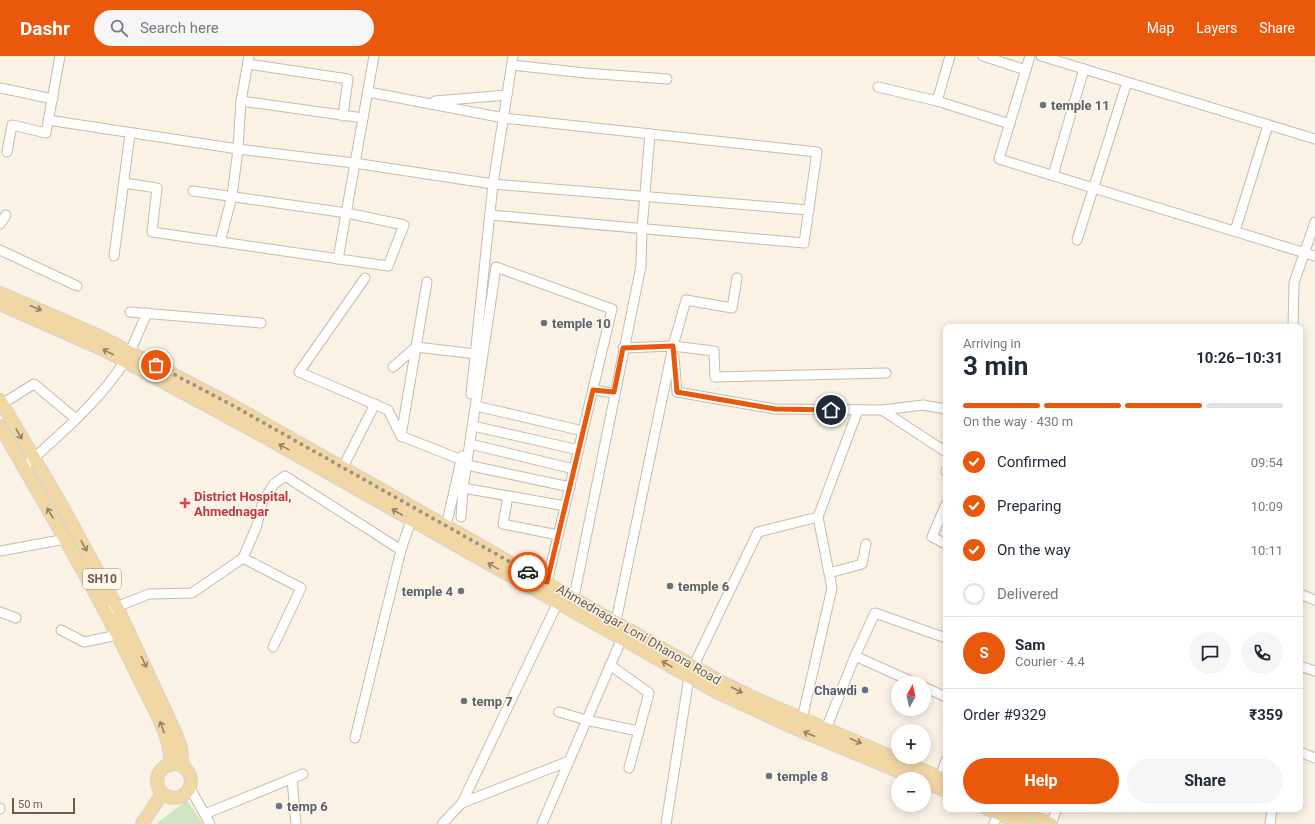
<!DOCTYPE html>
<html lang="en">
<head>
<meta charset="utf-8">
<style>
	body { margin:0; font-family:Roboto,sans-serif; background:#f6f6f7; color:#1f2937; height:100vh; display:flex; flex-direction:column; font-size:15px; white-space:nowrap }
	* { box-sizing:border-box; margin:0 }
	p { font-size:13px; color:#747a83 }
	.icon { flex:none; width:22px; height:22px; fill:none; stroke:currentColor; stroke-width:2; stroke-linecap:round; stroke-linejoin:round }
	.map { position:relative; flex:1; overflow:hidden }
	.side { position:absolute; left:943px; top:268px; width:360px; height:488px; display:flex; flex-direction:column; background:#fff; border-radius:8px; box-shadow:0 2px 10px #0003 }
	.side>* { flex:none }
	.needle { width:26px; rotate:8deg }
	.buttons { position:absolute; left:891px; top:620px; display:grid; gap:8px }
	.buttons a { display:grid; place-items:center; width:40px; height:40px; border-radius:50%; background:#fff; box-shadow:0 2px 10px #0003; font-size:20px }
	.scale { position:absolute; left:12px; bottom:10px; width:63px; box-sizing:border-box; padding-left:4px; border:2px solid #6f5a4d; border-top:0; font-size:11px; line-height:14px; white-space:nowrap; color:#6f5a4d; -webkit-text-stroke:3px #fdf6ea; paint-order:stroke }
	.pin { position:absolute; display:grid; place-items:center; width:34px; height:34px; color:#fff; margin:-17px; border:2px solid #fff; border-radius:50%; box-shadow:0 1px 4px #0007 }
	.courier { position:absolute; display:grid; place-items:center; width:40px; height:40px; margin:-20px; border:3px solid #ea580c; border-radius:50%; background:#fff; color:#222; box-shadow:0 1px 5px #0007 }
	.summary em { font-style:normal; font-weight:700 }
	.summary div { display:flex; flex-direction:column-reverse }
	.summary { display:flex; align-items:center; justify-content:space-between; height:68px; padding:0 20px }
	h1 { font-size:26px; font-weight:700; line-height:30px }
	.bar { display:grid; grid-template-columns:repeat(4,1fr); gap:6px 4px; align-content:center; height:48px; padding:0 20px }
	.bar i { height:5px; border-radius:3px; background:#e0e1e3 }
	.bar .active { background:#ea580c }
	.bar p { grid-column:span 4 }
	.line { display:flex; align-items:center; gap:10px; padding:0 20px; border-top:1px solid #e0e1e3 }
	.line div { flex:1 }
	.round { display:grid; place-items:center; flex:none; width:42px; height:42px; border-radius:21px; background:#f6f6f7 }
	ol { padding:0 20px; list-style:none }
	li { display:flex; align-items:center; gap:12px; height:44px }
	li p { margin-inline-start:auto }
	li .icon { padding:4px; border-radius:50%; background:#ea580c; color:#fff; stroke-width:4 }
	li:last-child { color:#747a83 }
	li i { width:22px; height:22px; border:2px solid #e0e1e3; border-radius:50% }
	.action { display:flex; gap:8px; margin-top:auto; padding:8px 20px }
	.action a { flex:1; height:46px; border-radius:24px; background:#ea580c; color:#fff; font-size:16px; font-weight:700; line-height:46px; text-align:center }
	.action a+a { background:#f6f6f7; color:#1f2937 }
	header { display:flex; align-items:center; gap:24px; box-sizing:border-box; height:56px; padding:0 20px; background:#ea580c; color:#fff }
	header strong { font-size:19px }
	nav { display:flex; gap:22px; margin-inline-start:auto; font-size:14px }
	.search { width:280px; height:36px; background:#f6f6f7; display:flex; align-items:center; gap:10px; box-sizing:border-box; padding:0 14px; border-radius:22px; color:#747a83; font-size:15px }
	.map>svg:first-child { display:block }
	.green { fill:#d1e5c5 }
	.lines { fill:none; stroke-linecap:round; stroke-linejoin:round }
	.minor-casing { stroke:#c9baac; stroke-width:11 }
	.major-casing { stroke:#d7d1cd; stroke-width:14 }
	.minor { stroke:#fff; stroke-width:9 }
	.major { stroke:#f1d7a4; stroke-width:12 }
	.oneway { stroke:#968067 }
	.done { stroke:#a08f82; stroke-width:4; stroke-dasharray:0 7.2 }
	.route { stroke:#ea580c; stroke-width:5 }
	.worship-dot { fill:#6b7280; stroke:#fdf6ea; stroke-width:1.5 }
	.health-dot { fill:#e0444e; stroke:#fdf6ea; stroke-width:1.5 }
	.service-dot { fill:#5c6f8a; stroke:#fdf6ea; stroke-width:1.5 }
	.labels { text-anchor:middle; stroke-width:3; stroke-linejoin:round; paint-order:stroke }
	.shield { fill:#fdf6ea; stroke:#9a897c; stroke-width:1 }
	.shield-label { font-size:12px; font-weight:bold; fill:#6f5a4d }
	.worship-label { font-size:13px; font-weight:bold; fill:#5b616d; stroke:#fdf6ea; text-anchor:start }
	.health-label { font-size:13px; font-weight:bold; fill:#be3a42; stroke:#fdf6ea; text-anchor:start }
	.street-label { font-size:13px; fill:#6f5a4d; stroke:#fdf6ea }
	.service-label { font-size:13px; font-weight:bold; fill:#4e5e75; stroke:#fdf6ea; text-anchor:end }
</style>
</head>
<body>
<header>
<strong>Dashr</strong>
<div class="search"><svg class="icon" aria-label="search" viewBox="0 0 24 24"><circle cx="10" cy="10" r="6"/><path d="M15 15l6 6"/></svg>Search here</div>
<nav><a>Map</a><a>Layers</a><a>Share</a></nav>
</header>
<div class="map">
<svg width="1315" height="768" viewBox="0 0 1315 768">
	<rect width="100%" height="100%" fill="#faf2e5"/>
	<polygon class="green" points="187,744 203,768 156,768"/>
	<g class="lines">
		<defs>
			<g id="minor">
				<polyline points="983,0 1026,14"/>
				<polyline points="1030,0 999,103 1315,200"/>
				<polyline points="1041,0 1315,83"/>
				<polyline points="248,8 348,23 343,60"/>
				<polyline points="512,9 585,17 667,23"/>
				<polyline points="878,31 937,45 1010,68"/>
				<polyline points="0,32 53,43"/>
				<polyline points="368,36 504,62 817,96 804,187 490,159"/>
				<polyline points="241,45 363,62"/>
				<polyline points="435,45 507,39"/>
				<polyline points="937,45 950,0"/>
				<polyline points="48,64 238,93 354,107 493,128 809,154"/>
				<polyline points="7,96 12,69 46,77 60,0"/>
				<polyline points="1053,119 1084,13"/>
				<polyline points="124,127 157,132 152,176 388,210 404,169 347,157 193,135"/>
				<polyline points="0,168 6,159"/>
				<polyline points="1235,175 1268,69"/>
				<polyline points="1077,184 1127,26"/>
				<polyline points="220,186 232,140 238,93 241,45 249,0"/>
				<polyline points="0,194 77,230"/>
				<polyline points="114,200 130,78"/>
				<polyline points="338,203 374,0"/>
				<polyline points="365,222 299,316 388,354 401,380"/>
				<polyline points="737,222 732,252 686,244 673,290 714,295 715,321 886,317"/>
				<polyline points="427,226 401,380 462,404"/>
				<polyline points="130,256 261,267"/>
				<polyline points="1293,271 1294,227 1315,166"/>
				<polyline points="130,296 147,257"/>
				<polyline points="674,301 677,336 775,353 882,354 923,349 946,353"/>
				<polyline points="393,311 416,291 476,298"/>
				<polyline points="593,334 614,337"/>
				<polyline points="471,338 493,128 513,0"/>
				<polyline points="0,349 34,328 76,363"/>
				<polyline points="476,350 583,375"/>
				<polyline points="882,354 946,396"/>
				<polyline points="473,370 579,394"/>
				<polyline points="470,388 574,413"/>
				<polyline points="467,409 570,431"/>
				<polyline points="343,411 375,348"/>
				<path d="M23,412C59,379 99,346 125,305"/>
				<polyline points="946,415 946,416"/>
				<polyline points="463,432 565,450"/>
				<polyline points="508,440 503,468 558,479"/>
				<polyline points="946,448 932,481 946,488"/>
				<polyline points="461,461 463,432 496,211 612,253 547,526"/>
				<polyline points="445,475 462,400"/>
				<polyline points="0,495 66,483"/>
				<polyline points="243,502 301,532 273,591"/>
				<polyline points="829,517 862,508 866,488"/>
				<polyline points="1300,538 1315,544"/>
				<polyline points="574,541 641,210 642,173 650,78"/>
				<polyline points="111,553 149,538 192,537 243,502 256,472 263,445 274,428 285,420 401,494"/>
				<polyline points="0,556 16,562"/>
				<polyline points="616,565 673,290 623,292"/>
				<polyline points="61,574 84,586 118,579"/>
				<polyline points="855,600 915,627"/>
				<polyline points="610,609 649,637 629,712"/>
				<polyline points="1300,610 1315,615"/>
				<polyline points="693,611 758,476 818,461 858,354"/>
				<polyline points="924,631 946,641"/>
				<polyline points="559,656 586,664 638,675"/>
				<polyline points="802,663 832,532 818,461"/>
				<polyline points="826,673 855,600 875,557 946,582"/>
				<polyline points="355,682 401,494 411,464"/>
				<polyline points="1300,696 1315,702"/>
				<polyline points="940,722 946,704"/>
				<polyline points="292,723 296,768"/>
				<polyline points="190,732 210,768"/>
				<polyline points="462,747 569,705"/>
				<polyline points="0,752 0,753"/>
				<polyline points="205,758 303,718"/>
				<polyline points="442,768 462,747 558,546"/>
				<polyline points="542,768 622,582"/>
				<polyline points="666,768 689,621"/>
				<polyline points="994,768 998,758"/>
				<polyline points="1051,768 1057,753"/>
				<polyline points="1270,768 1272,753"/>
			</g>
			<g id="major">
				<polyline points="0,237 97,279 232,349 718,624 752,641 946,724"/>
				<polyline points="0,248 104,294 254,375 716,636 792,671 917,723"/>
				<polyline points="0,344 61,448 117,551 176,678 181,692 183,711"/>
				<path d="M0,370C49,456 100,540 142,629C154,653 172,682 170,709"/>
				<circle cx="174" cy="725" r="17"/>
				<polyline points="924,726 946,735"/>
				<polyline points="987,753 1023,768"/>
				<polyline points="1013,753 1051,768"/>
				<polyline points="142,768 162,738"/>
			</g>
		</defs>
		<use href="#minor" class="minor-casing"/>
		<use href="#major" class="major-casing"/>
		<use href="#minor" class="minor"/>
		<use href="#major" class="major"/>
	</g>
	<defs><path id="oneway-shaft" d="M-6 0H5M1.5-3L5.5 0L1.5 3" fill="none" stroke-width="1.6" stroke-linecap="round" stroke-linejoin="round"/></defs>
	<g class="oneway">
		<use href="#oneway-shaft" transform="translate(36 252) rotate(23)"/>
		<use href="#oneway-shaft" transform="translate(108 296) rotate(-153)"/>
		<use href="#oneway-shaft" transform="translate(19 378) rotate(61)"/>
		<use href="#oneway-shaft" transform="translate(284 391) rotate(-151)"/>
		<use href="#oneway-shaft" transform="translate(397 456) rotate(-150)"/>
		<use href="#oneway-shaft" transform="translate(50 457) rotate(-121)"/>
		<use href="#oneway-shaft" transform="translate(84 490) rotate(61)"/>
		<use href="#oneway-shaft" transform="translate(493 510) rotate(-151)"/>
		<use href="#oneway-shaft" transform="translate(144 606) rotate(65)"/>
		<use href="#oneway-shaft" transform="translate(667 608) rotate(-150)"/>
		<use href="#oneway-shaft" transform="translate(737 634) rotate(27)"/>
		<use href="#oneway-shaft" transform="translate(162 671) rotate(-111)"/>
		<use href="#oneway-shaft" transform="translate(809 678) rotate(-157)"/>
		<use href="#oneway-shaft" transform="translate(856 685) rotate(23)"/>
	</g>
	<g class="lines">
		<polyline class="done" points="156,309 232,349 528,516"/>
		<polyline class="route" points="528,516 547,526 593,334 614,336 623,292 673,290 677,336 775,353 831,354"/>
	</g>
	<g class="worship-dot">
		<circle cx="1043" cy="49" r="4"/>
		<circle cx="544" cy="267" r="4"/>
		<circle cx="670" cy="530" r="4"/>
		<circle cx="461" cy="535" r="4"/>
		<circle cx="464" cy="645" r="4"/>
		<circle cx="769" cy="720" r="4"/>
		<circle cx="279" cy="750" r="4"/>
	</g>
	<path class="health-dot" d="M183 441h4v4h4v4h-4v4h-4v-4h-4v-4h4z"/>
	<circle class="service-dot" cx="865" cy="634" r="4"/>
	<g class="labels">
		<rect class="shield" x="83" y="513" width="38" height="20" rx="3"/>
		<g class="shield-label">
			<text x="102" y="527">SH10</text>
		</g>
		<g class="worship-label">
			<text x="1051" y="54">temple 11</text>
			<text x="552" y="272">temple 10</text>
			<text x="678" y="535">temple 6</text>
			<text x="453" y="540" text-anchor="end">temple 4</text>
			<text x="472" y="650">temp 7</text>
			<text x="777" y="725">temple 8</text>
			<text x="287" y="755">temp 6</text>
		</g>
		<g class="health-label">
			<text x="194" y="445">District Hospital,<tspan x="194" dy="15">Ahmednagar</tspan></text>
		</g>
		<g class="street-label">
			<text transform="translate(639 578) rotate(30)" y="5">Ahmednagar Loni Dhanora Road</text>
		</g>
		<g class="service-label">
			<text x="857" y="639">Chawdi</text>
		</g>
	</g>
</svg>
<div class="buttons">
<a><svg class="needle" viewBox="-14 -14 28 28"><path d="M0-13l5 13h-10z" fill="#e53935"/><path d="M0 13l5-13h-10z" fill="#747a83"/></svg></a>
<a>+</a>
<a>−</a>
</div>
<div class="scale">50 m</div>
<div class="pin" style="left:156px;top:309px;background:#ea580c"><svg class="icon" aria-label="bag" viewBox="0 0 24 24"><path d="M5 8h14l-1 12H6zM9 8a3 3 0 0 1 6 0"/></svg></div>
<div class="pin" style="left:831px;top:354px;background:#1f2937"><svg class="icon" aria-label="home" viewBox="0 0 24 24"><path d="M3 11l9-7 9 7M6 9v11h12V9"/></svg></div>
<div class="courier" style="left:528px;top:516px"><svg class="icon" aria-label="car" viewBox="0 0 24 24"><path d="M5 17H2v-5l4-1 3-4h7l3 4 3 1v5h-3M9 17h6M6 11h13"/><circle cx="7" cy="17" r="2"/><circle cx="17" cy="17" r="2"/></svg></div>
<section class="side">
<div class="summary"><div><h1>3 min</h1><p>Arriving in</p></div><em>10:26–10:31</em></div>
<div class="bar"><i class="active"></i><i class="active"></i><i class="active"></i><i></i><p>On the way · 430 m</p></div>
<ol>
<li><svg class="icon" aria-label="check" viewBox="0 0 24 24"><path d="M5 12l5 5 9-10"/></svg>Confirmed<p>09:54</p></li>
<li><svg class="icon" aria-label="check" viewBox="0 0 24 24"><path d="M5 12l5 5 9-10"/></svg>Preparing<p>10:09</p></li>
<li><svg class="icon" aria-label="check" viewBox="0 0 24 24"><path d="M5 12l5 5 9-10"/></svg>On the way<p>10:11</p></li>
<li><i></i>Delivered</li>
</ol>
<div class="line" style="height:72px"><b class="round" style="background:#ea580c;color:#fff">S</b><div><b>Sam</b><p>Courier · 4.4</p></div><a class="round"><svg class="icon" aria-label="chat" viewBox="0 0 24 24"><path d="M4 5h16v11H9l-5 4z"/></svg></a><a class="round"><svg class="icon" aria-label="phone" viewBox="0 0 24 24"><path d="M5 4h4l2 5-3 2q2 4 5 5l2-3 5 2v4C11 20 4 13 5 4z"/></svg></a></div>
<div class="line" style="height:52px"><div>Order #9329</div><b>₹359</b></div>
<div class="action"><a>Help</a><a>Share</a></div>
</section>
</div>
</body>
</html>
